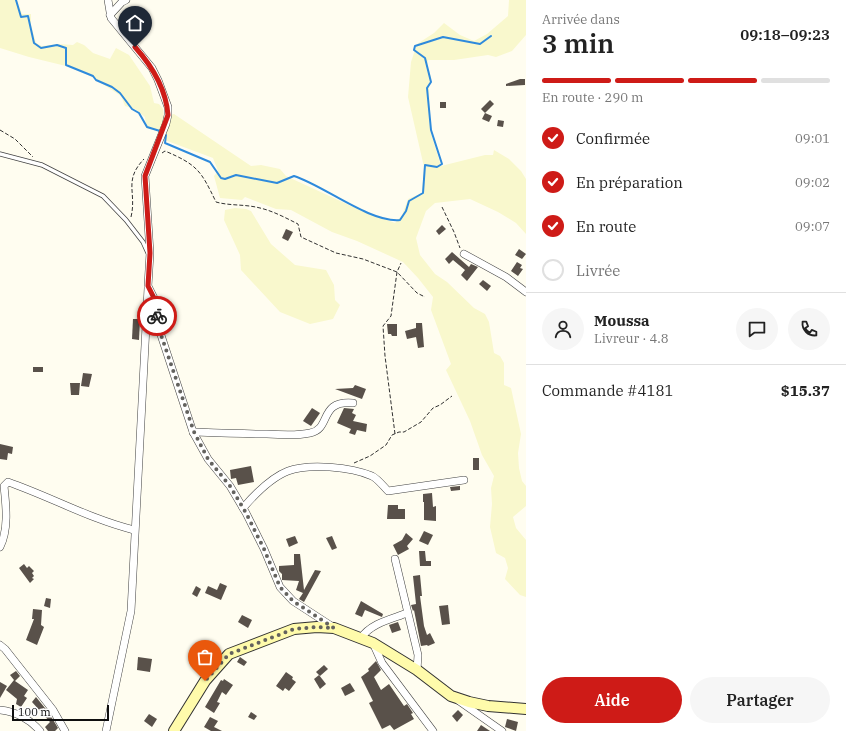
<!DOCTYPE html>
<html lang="fr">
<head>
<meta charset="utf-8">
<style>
	body { margin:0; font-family:"IBM Plex Serif",serif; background:#f6f6f6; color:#222; height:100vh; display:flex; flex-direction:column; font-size:15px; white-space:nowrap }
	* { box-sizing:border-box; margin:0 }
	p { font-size:13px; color:#767676 }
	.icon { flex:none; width:22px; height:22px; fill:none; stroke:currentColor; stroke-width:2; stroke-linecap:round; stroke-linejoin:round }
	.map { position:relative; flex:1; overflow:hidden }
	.side { display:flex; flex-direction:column; background:#fff; width:320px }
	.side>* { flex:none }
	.scale { position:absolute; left:12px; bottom:10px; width:97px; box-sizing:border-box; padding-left:4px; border:2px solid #0f0f0f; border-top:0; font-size:11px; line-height:14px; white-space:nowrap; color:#0f0f0f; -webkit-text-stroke:3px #fff; paint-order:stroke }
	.pin { position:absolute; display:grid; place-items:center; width:34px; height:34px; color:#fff; margin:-41px -17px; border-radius:50% 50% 50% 0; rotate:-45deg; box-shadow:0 0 4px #0007 }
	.pin .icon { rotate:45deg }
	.courier { position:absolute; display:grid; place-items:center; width:40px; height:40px; margin:-20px; border:3px solid #ce1b17; border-radius:50%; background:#fff; color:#222; box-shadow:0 1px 5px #0007 }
	.overview em { font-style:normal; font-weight:600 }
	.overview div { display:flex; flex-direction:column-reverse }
	.overview { display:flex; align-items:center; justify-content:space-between; height:68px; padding:0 16px }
	h1 { font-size:26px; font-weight:600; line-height:30px }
	.bar { display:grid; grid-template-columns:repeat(4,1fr); gap:6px 4px; align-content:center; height:48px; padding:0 16px }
	.bar i { height:5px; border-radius:3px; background:#e0e0e0 }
	.bar .active { background:#ce1b17 }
	.bar p { grid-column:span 4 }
	.line { display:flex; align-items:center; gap:10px; padding:0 16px; border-top:1px solid #e0e0e0 }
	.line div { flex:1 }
	.round { display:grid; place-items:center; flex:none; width:42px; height:42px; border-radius:21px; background:#f6f6f6 }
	ol { padding:0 16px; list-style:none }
	li { display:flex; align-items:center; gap:12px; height:44px }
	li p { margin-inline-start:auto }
	li .icon { padding:4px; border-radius:50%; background:#ce1b17; color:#fff; stroke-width:4 }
	li:last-child { color:#767676 }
	li i { width:22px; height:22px; border:2px solid #e0e0e0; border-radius:50% }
	.button { display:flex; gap:8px; margin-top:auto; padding:8px 16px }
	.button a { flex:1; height:46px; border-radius:24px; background:#ce1b17; color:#fff; font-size:16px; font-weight:600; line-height:46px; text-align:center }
	.button a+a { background:#f6f6f6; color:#222 }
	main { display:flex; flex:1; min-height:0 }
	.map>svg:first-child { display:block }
	.farmland { fill:#f9f8cd }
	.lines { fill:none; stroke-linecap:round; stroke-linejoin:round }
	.stream { stroke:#2e8adc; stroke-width:2 }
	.building { fill:#59514a }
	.service-casing { stroke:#424242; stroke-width:5 }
	.minor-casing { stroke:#424242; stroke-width:8 }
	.secondary-casing { stroke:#313131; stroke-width:12 }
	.path { stroke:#313131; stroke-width:1; stroke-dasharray:4 2; stroke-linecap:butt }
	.service { stroke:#fff; stroke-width:3.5 }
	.minor { stroke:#fff; stroke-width:7 }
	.secondary { stroke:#fffbab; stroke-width:10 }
	.done { stroke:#63625e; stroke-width:4; stroke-dasharray:0 7.2 }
	.route { stroke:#ce1b17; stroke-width:5 }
</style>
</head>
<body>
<main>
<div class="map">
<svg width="526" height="731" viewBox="0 0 526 731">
	<rect width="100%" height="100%" fill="#fffdf0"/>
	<g class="farmland">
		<polygon points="0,0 17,0 22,14 31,14 31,25 36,43 42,46 59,44 73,45 77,42 84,45 93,53 110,59 116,48 129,55 150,86 154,103 159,104 163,109 164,119 160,129 158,131 146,128 145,117 135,109 125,106 121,96 89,75 70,67 29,57 0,48"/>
		<polygon points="509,0 526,0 526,35 512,51 496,57 488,55 454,60 428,60 427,66 431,77 429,84 430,130 441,166 485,155 493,155 494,150 509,159 521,171 526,179 526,234 516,223 498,212 470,199 435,203 426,211 416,238 420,255 435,274 447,282 474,308 485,314 489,322 494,353 500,356 504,363 504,385 511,388 521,434 518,453 519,468 522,481 526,486 526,506 513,517 516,528 526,540 526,597 520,595 505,579 508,568 505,558 496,553 490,527 492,504 491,488 494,476 482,455 470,421 446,370 451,364 431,310 433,297 418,278 403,262 357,241 332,232 291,210 276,209 245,197 242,200 220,198 214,176 218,171 213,158 162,139 170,115 174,114 251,166 261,165 280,169 286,176 351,206 395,223 402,215 408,199 422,193 424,167 408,97 411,62 417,44 434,33 444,23 460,35 474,41 487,34 508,16"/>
		<polygon points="235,208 246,209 251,211 271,244 295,265 326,270 334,285 335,300 340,305 333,319 310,324 280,312 241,270 240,255 224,220 225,210"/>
	</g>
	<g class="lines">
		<g class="stream">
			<polyline points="16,0 21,17 28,16 34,43 41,48 57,45 66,48 66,65 93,76 96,80 112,87 120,93 132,109 139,113 147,127 160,131"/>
			<path d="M166,135L165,143L210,162L221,178L225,179L236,175L277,183L294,176C323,185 370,223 400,220L406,211L409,201L423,193L425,165L437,167L442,164L431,130L427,88L431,82L425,58L414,50L415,46L443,37L480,44L491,36"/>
		</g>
	</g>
	<g class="building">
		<polygon points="520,79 525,79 525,85 506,86 506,84"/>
		<polygon points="490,100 494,104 485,113 481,109"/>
		<rect x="440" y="102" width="6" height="6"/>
		<polygon points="485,113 492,116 489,122 482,119"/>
		<polygon points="498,120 504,121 503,127 497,126"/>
		<polygon points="442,225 446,229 439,235 436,231"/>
		<polygon points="286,229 293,232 288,241 282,238"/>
		<polygon points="519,249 526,254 522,259 515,255"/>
		<polygon points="452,252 469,267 471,264 478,267 467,281 461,275 465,270 453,260 449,264 445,259"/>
		<polygon points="517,262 522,265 520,268 523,269 518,276 511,271"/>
		<polygon points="483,280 491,286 487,291 479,284"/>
		<polygon points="133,319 140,319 139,340 132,339"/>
		<polygon points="416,323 422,323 424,347 418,348 416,337 407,339 405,331 416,328"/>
		<polygon points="387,324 397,324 397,336 392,336 391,334 388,334"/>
		<rect x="33" y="367" width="10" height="5"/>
		<polygon points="83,373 92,374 89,387 81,386"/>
		<polygon points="70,383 80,383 79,395 71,395"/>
		<polygon points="355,385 366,389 362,399 335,389 353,388"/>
		<polygon points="312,408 320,413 311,426 303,421"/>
		<polygon points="344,408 354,409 352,413 356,415 353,421 367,424 366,432 357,430 355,435 349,433 351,429 337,423"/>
		<polygon points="0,444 13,447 12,454 8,453 7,460 0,459"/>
		<rect x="473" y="458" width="6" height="12"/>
		<polygon points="251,466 254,482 238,485 236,478 231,479 230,470"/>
		<polygon points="460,486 460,490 451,491 450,487"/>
		<polygon points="432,493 433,507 436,506 436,521 424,520 424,502 423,502 423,494"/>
		<polygon points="388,505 398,505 398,509 405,509 405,519 387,519"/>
		<polygon points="424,531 433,535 428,545 419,541"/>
		<polygon points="406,533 413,539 407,546 409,549 398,555 393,545 402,540"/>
		<polygon points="295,536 298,543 289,547 286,539"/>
		<polygon points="332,536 337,548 332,550 326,538"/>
		<polygon points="419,551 425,551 426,561 431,561 431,566 420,566"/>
		<polygon points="294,554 300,554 304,590 315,570 321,571 304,602 299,599 303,593 296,590 299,581 282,580 282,574 279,571 279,566 294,565"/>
		<polygon points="24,564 27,568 29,566 34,571 32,573 34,576 32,578 34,579 30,583 19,568"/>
		<polygon points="420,575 422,596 420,596 424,626 427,635 430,633 435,643 428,646 427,645 421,646 414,610 413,611 411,605 416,604 413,576"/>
		<polygon points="220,583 227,586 221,600 205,593 208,586 217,590"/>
		<polygon points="196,586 201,589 197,597 192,594"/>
		<polygon points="46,598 51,599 50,608 44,606"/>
		<polygon points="361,601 383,614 382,617 365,610 362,617 355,614"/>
		<polygon points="448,605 450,624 442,625 439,606"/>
		<polygon points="33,609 42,610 41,625 44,627 37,645 26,640 34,619 32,619"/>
		<polygon points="242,615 252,620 248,628 238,622"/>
		<polygon points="398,622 401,630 392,633 389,625"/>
		<polygon points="138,657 152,659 150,672 137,670"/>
		<polygon points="240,657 247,662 244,666 237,662"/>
		<polygon points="376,661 381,670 374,677 381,690 389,684 404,706 407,704 413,713 411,714 414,719 394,730 390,725 382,729 369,703 373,701 361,677 369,671 368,669"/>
		<polygon points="324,665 328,669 320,676 316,672"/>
		<polygon points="16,671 20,676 15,681 28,690 24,696 27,698 21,707 16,704 17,699 6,690 14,680 10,675"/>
		<polygon points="286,672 293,677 292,679 296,682 289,691 285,688 283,691 276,686"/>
		<polygon points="319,675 326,684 320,689 314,679"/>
		<polygon points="224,679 233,685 226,695 222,692 217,702 220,703 214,713 205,707 221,680 223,681"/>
		<polygon points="0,682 7,686 0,698"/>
		<polygon points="350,683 355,691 345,696 341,688"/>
		<polygon points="36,697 49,713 58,728 55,731 48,731 45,727 50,722 32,702"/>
		<polygon points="458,710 463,715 457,722 452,716"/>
		<polygon points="251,712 257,716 254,720 248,717"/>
		<polygon points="149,714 157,719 152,727 144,721"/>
		<polygon points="210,717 218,721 214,727 222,731 211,731 204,727"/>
		<polygon points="507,719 518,722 516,731 505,727"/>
		<polygon points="481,725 490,731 477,731"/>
	</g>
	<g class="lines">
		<defs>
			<polyline id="service" points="0,154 42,165 103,196 126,220 143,242 148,253"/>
			<g id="minor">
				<polyline points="108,0 111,18 152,68 158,80 168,107 168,115 166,124 145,176 150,253 148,286 154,298 158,326 193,432 208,459 230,486 246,513 264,549 280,587 293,601 333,627"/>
				<polyline points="110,15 122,2 126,0"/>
				<polyline points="464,254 506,277 526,292"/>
				<path d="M193,432C218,433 242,434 267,434C281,435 296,436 310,433C332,429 318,400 353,403"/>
				<path d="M243,508C255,494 270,478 288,471C309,463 351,467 372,476C378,479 383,486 388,491L464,480"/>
				<path d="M0,547C9,529 6,505 4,486L8,482C51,497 90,519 134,530"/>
				<polyline points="395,559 418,655 417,670"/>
				<path d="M361,638C371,623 392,619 407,613"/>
				<polyline points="373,643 382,663 433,731"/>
				<polyline points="0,645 5,649 53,710 65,731"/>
				<polyline points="459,701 502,731"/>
				<path d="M0,710C15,711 31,720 40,731"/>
				<polyline points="106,731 131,611 148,288"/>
			</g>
			<polyline id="secondary" points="174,731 205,681 229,654 294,629 317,627 334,628 373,643 417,670 451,696 469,702 488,706 526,709"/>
		</defs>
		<use href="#service" class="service-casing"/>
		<use href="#minor" class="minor-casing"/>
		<use href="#secondary" class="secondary-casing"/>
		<g class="path">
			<polyline points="0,130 15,139 33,157"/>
			<path d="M162,153L165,151C198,165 201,171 216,202C230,206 245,204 260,208C273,211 286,218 298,224L301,237L336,253L363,259L397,272L417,293L425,297"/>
			<polyline points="442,207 454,232 460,248"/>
			<path d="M131,217C137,192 123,181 144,159"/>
			<polyline points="395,434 385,356 383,326 391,316 397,272 401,263"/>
			<polyline points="354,463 370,456 386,445 392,435 399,432 404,432 421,422 433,408 440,405 452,396"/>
		</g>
		<use href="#service" class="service"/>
		<use href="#minor" class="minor"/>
		<use href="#secondary" class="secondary"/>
	</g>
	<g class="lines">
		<polyline class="done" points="157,316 158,326 194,432 208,459 230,486 246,513 264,549 280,587 293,601 334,628 317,627 294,629 229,654 205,681"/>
		<path class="route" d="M135,47C152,66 166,89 168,115L145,176L150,253L148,286L154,298L157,316"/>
	</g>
</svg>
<div class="scale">100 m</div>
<div class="pin" style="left:205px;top:681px;background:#ea580c"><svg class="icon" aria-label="bag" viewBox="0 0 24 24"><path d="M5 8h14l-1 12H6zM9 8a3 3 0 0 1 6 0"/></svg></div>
<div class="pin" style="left:135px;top:47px;background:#1f2937"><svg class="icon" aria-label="home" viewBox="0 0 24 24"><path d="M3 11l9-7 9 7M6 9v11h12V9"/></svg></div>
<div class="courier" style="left:157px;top:316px"><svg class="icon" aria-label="bike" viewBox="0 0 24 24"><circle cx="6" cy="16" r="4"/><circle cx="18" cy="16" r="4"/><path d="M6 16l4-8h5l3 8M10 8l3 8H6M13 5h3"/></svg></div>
</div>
<section class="side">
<div class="overview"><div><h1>3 min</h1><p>Arrivée dans</p></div><em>09:18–09:23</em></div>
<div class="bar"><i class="active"></i><i class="active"></i><i class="active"></i><i></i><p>En route · 290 m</p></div>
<ol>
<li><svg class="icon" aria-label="check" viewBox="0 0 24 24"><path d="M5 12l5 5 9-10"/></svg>Confirmée<p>09:01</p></li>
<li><svg class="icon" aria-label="check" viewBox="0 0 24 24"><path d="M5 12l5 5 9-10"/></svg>En préparation<p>09:02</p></li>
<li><svg class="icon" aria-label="check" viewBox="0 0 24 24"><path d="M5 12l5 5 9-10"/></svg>En route<p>09:07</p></li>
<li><i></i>Livrée</li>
</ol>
<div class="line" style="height:72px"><a class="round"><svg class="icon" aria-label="person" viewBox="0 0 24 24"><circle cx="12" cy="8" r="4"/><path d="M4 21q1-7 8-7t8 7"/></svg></a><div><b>Moussa</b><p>Livreur · 4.8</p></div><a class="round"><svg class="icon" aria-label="chat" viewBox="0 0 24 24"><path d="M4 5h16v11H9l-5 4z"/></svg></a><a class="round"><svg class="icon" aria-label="phone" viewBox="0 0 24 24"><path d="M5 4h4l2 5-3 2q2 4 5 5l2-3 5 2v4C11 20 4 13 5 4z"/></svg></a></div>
<div class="line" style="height:52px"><div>Commande #4181</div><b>$15.37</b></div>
<div class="button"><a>Aide</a><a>Partager</a></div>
</section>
</main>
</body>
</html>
